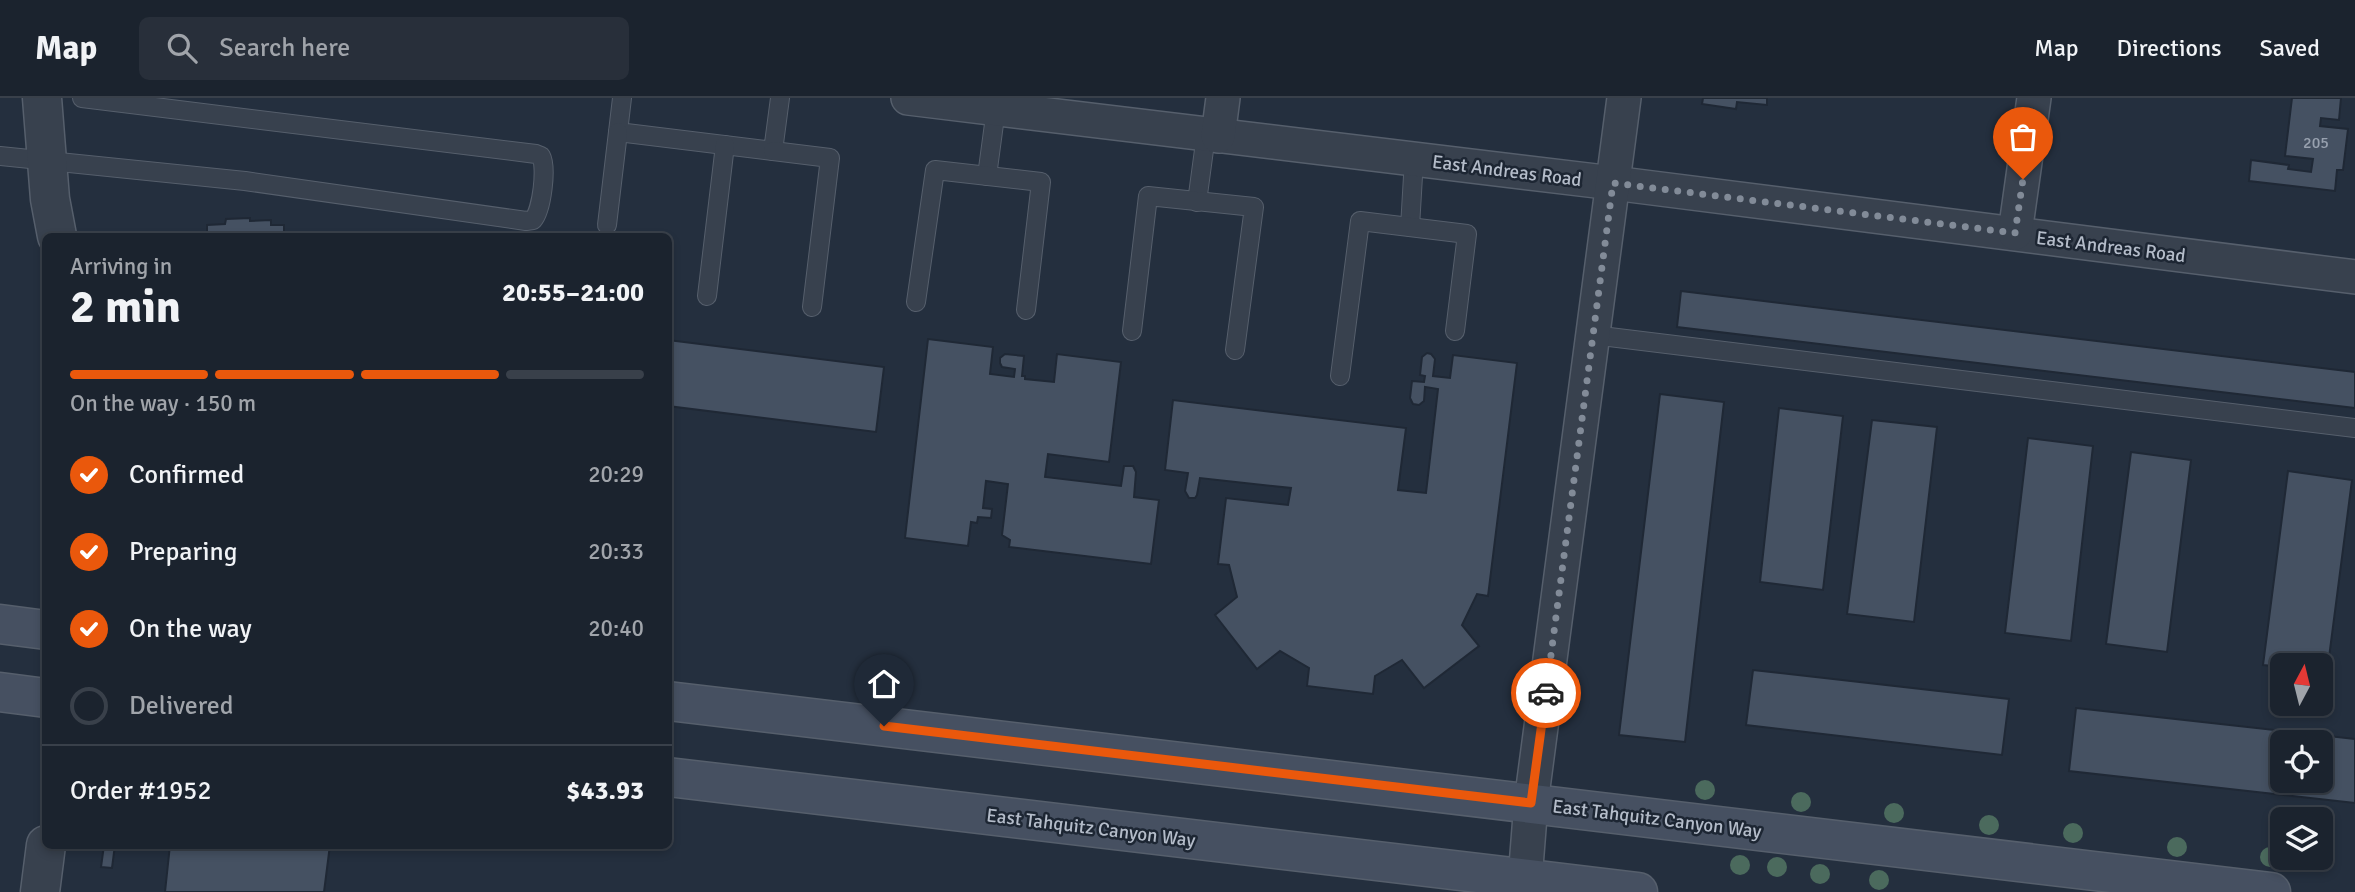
<!DOCTYPE html>
<html lang="en">
<head>
<meta charset="utf-8">
<style>
	body { margin:0; font-family:Signika,sans-serif; background:#282f3a; color:#f1f3f6; height:100vh; display:flex; flex-direction:column; font-size:26px; white-space:nowrap }
	* { box-sizing:border-box; margin:0 }
	p { font-size:23px; color:#a0a4aa }
	.icon { flex:none; width:38px; height:38px; fill:none; stroke:currentColor; stroke-width:2; stroke-linecap:round; stroke-linejoin:round }
	.map { position:relative; flex:1; overflow:hidden }
	.panel { position:absolute; left:42px; top:135px; width:630px; height:616px; display:flex; flex-direction:column; background:#1b232e; border-radius:10px; box-shadow:0 4px 10px #0003,0 0 0 2px #39404a }
	.panel>* { flex:none }
	.needle { width:46px; rotate:7deg }
	.buttons { position:absolute; left:2270px; top:555px; display:grid; gap:14px }
	.buttons a { display:grid; place-items:center; width:63px; height:63px; border-radius:10px; background:#1b232e; box-shadow:0 4px 10px #0003,0 0 0 2px #39404a; font-size:35px }
	.pin { position:absolute; display:grid; place-items:center; width:60px; height:60px; color:#fff; margin:-72px -30px; border-radius:50% 50% 50% 0; rotate:-45deg; box-shadow:0 0 7px #0007 }
	.pin .icon { rotate:45deg }
	.courier { position:absolute; display:grid; place-items:center; width:70px; height:70px; margin:-35px; border:5px solid #ea580c; border-radius:50%; background:#fff; color:#222; box-shadow:0 2px 9px #0007 }
	.overview em { font-style:normal; font-weight:700 }
	.overview div { display:flex; flex-direction:column-reverse }
	.overview { display:flex; align-items:center; justify-content:space-between; height:119px; padding:0 28px }
	h1 { font-size:46px; font-weight:700; line-height:52px }
	.bar { display:grid; grid-template-columns:repeat(4,1fr); gap:10px 7px; align-content:center; height:84px; padding:0 28px }
	.bar i { height:9px; border-radius:5px; background:#39404a }
	.bar .active { background:#ea580c }
	.bar p { grid-column:span 4 }
	.line { display:flex; align-items:center; gap:18px; padding:0 28px; border-top:2px solid #39404a }
	.line div { flex:1 }
	ol { padding:0 28px; list-style:none }
	li { display:flex; align-items:center; gap:21px; height:77px }
	li p { margin-inline-start:auto }
	li .icon { padding:7px; border-radius:50%; background:#ea580c; color:#fff; stroke-width:4 }
	li:last-child { color:#a0a4aa }
	li i { width:38px; height:38px; border:4px solid #39404a; border-radius:50% }
	header { display:flex; align-items:center; gap:42px; box-sizing:border-box; height:98px; padding:0 35px; background:#1b232e; border-bottom:2px solid #39404a }
	header strong { font-size:33px }
	nav { display:flex; gap:38px; margin-inline-start:auto; font-size:24px }
	.search { width:490px; height:63px; background:#282f3a; display:flex; align-items:center; gap:18px; box-sizing:border-box; padding:0 24px; border-radius:10px; color:#a0a4aa; font-size:26px }
	.map>svg:first-child { display:block }
	.building { fill:#455162; stroke:#1f2835; stroke-width:2; fill-rule:evenodd }
	.lines { fill:none; stroke-linecap:round; stroke-linejoin:round }
	.service-casing { stroke:#565f6c; stroke-width:20 }
	.minor-casing { stroke:#565f6c; stroke-width:36 }
	.tertiary-casing { stroke:#565f6c; stroke-width:41 }
	.secondary-casing { stroke:#565f6c; stroke-width:41 }
	.service { stroke:#38414e; stroke-width:18 }
	.minor { stroke:#38414e; stroke-width:33 }
	.tertiary { stroke:#38414e; stroke-width:38 }
	.secondary { stroke:#465061; stroke-width:38 }
	.tree { fill:#4b6a5d }
	.done { stroke:#828b98; stroke-width:7; stroke-dasharray:0 12.6 }
	.route { stroke:#ea580c; stroke-width:9 }
	.labels { text-anchor:middle; stroke-width:5; stroke-linejoin:round; paint-order:stroke }
	.number-label { font-size:16px; fill:#98a1af }
	.street-label { font-size:19px; fill:#b4bcc9; stroke:#1d2633 }
</style>
</head>
<body>
<header>
<strong>Map</strong>
<div class="search"><svg class="icon" aria-label="search" viewBox="0 0 24 24"><circle cx="10" cy="10" r="6"/><path d="M15 15l6 6"/></svg>Search here</div>
<nav><a>Map</a><a>Directions</a><a>Saved</a></nav>
</header>
<div class="map">
<svg width="2355" height="794" viewBox="0 0 2355 794">
	<rect width="100%" height="100%" fill="#242f3e"/>
	<g class="building">
		<polygon points="1703,0 1767,0 1767,7 1737,4 1736,11 1702,6"/>
		<polygon points="2292,0 2341,0 2339,22 2321,20 2320,28 2348,31 2343,72 2337,72 2335,93 2249,83 2251,62 2289,67 2288,71 2311,74 2313,61 2285,58"/>
		<polygon points="250,120 250,123 271,122 271,127 284,127 284,138 207,138 207,127 225,126 226,121"/>
		<polygon points="1681,193 2355,274 2355,310 1677,229"/>
		<polygon points="928,241 993,249 990,276 1014,279 1015,271 1002,269 1000,265 1000,260 1005,256 1024,258 1022,278 1025,278 1025,281 1054,284 1057,256 1121,264 1109,364 1048,356 1045,379 1121,388 1124,368 1133,368 1136,374 1134,399 1159,402 1151,466 1009,449 1010,442 1002,437 1008,386 986,383 983,410 992,411 991,420 978,419 977,425 971,424 968,448 905,440"/>
		<polygon points="668,242 884,269 876,334 668,308"/>
		<polygon points="1427,255 1431,256 1435,261 1433,278 1450,280 1453,257 1517,265 1488,498 1477,496 1462,527 1479,548 1424,590 1402,562 1375,578 1373,596 1307,588 1309,570 1280,553 1257,571 1215,517 1237,499 1229,467 1218,466 1226,400 1288,407 1291,390 1200,380 1197,397 1195,400 1189,400 1185,393 1188,375 1165,372 1173,302 1406,330 1398,392 1426,395 1438,291 1425,289 1424,303 1419,307 1413,306 1410,300 1412,283 1424,284 1425,278 1420,277 1422,259"/>
		<polygon points="1660,296 1724,304 1685,644 1619,637"/>
		<polygon points="1779,310 1843,318 1823,492 1760,484"/>
		<polygon points="1872,322 1937,329 1914,524 1847,516"/>
		<polygon points="2028,340 2093,348 2071,543 2005,535"/>
		<polygon points="2131,354 2191,362 2167,554 2106,546"/>
		<polygon points="2288,373 2352,382 2327,575 2320,574 2320,567 2282,567 2282,569 2263,567"/>
		<polygon points="1753,572 2009,601 2002,657 1746,627"/>
		<path d="M2076,610L2355,641V705L2069,673ZM2282,644H2320V682H2282Z"/>
		<polygon points="104,747 115,747 112,770 101,769"/>
		<polygon points="170,747 330,747 324,794 165,794"/>
	</g>
	<g class="lines">
		<defs>
			<g id="service">
				<polyline points="622,0 618,34 773,53 780,0"/>
				<polyline points="773,53 830,60 812,209"/>
				<path d="M0,58L245,83L526,123L533,122C542,112 547,69 541,58L536,56L82,0"/>
				<polyline points="987,78 996,11"/>
				<polyline points="1197,104 1206,37"/>
				<polyline points="607,127 618,34"/>
				<polyline points="1410,129 1414,61"/>
				<polyline points="707,198 725,47"/>
				<polyline points="916,204 935,72 1041,84 1026,212"/>
				<polyline points="1132,233 1148,98 1254,109 1235,252"/>
				<polyline points="1593,237 2355,330"/>
				<polyline points="1340,278 1360,123 1467,136 1455,233"/>
			</g>
			<g id="minor">
				<polyline points="908,0 1613,85 2355,179"/>
				<polyline points="1218,38 1223,0"/>
				<polyline points="2015,135 2034,0"/>
				<polyline points="1524,794 1531,705 1624,0"/>
			</g>
			<g id="tertiary">
				<polyline points="42,0 50,101 57,138"/>
				<polyline points="40,794 46,747"/>
			</g>
			<g id="secondary">
				<polyline points="0,526 46,532"/>
				<polyline points="0,594 46,600"/>
				<polyline points="668,603 2271,794"/>
				<polyline points="668,679 1638,794"/>
			</g>
		</defs>
		<use href="#service" class="service-casing"/>
		<use href="#minor" class="minor-casing"/>
		<use href="#tertiary" class="tertiary-casing"/>
		<use href="#secondary" class="secondary-casing"/>
		<use href="#service" class="service"/>
		<use href="#minor" class="minor"/>
		<use href="#tertiary" class="tertiary"/>
		<use href="#secondary" class="secondary"/>
	</g>
	<g class="tree">
		<circle cx="1705" cy="692" r="10"/>
		<circle cx="1801" cy="704" r="10"/>
		<circle cx="1894" cy="715" r="10"/>
		<circle cx="1989" cy="727" r="10"/>
		<circle cx="2073" cy="735" r="10"/>
		<circle cx="2177" cy="749" r="10"/>
		<circle cx="2270" cy="759" r="10"/>
		<circle cx="1740" cy="767" r="10"/>
		<circle cx="1777" cy="769" r="10"/>
		<circle cx="1820" cy="776" r="10"/>
		<circle cx="1879" cy="782" r="10"/>
	</g>
	<g class="lines">
		<polyline class="done" points="1546,595 1613,85 2015,135 2023,81"/>
		<polyline class="route" points="884,628 1531,705 1546,595"/>
	</g>
	<g class="labels">
		<g class="number-label">
			<text x="2316" y="50">205</text>
		</g>
		<g class="street-label">
			<text transform="translate(1507 72) rotate(7)" y="7">East Andreas Road</text>
			<text transform="translate(2111 148) rotate(7)" y="7">East Andreas Road</text>
			<text transform="translate(1657 720) rotate(7)" y="7">East Tahquitz Canyon Way</text>
			<text transform="translate(1091 729) rotate(7)" y="7">East Tahquitz Canyon Way</text>
		</g>
	</g>
</svg>
<div class="buttons">
<a><svg class="needle" viewBox="-14 -14 28 28"><path d="M0-13l5 13h-10z" fill="#e53935"/><path d="M0 13l5-13h-10z" fill="#a0a4aa"/></svg></a>
<a><svg class="icon" aria-label="locate" viewBox="0 0 24 24"><circle cx="12" cy="12" r="6"/><path d="M12 2v4M12 18v4M2 12h4M18 12h4"/></svg></a>
<a><svg class="icon" aria-label="layers" viewBox="0 0 24 24"><path d="M12 4l9 5-9 5-9-5zM3 14l9 5 9-5"/></svg></a>
</div>
<div class="pin" style="left:2023px;top:81px;background:#ea580c"><svg class="icon" aria-label="bag" viewBox="0 0 24 24"><path d="M5 8h14l-1 12H6zM9 8a3 3 0 0 1 6 0"/></svg></div>
<div class="pin" style="left:884px;top:628px;background:#1f2937"><svg class="icon" aria-label="home" viewBox="0 0 24 24"><path d="M3 11l9-7 9 7M6 9v11h12V9"/></svg></div>
<div class="courier" style="left:1546px;top:595px"><svg class="icon" aria-label="car" viewBox="0 0 24 24"><path d="M5 17H2v-5l4-1 3-4h7l3 4 3 1v5h-3M9 17h6M6 11h13"/><circle cx="7" cy="17" r="2"/><circle cx="17" cy="17" r="2"/></svg></div>
<section class="panel">
<div class="overview"><div><h1>2 min</h1><p>Arriving in</p></div><em>20:55–21:00</em></div>
<div class="bar"><i class="active"></i><i class="active"></i><i class="active"></i><i></i><p>On the way · 150 m</p></div>
<ol>
<li><svg class="icon" aria-label="check" viewBox="0 0 24 24"><path d="M5 12l5 5 9-10"/></svg>Confirmed<p>20:29</p></li>
<li><svg class="icon" aria-label="check" viewBox="0 0 24 24"><path d="M5 12l5 5 9-10"/></svg>Preparing<p>20:33</p></li>
<li><svg class="icon" aria-label="check" viewBox="0 0 24 24"><path d="M5 12l5 5 9-10"/></svg>On the way<p>20:40</p></li>
<li><i></i>Delivered</li>
</ol>
<div class="line" style="height:91px"><div>Order #1952</div><b>$43.93</b></div>
</section>
</div>
</body>
</html>
